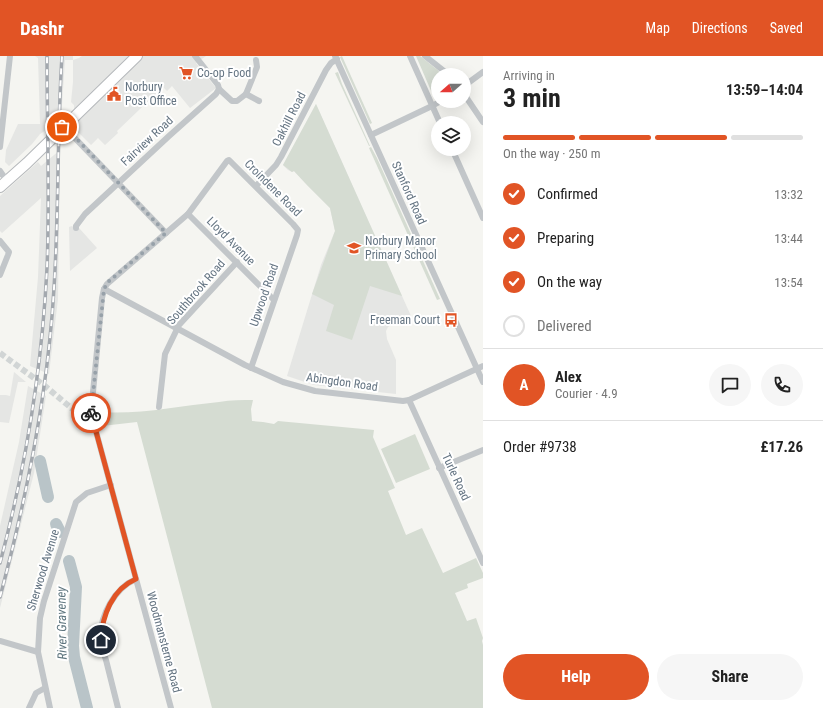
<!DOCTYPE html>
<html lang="en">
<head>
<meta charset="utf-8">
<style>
	body { margin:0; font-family:"Roboto Condensed",sans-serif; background:#f6f6f6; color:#222; height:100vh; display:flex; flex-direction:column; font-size:15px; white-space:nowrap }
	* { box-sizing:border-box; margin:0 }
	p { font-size:13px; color:#767676 }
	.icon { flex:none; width:22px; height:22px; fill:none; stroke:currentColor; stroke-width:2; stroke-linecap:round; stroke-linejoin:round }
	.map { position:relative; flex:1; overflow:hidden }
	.drawer { display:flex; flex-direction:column; background:#fff; width:340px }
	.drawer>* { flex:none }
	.needle { width:26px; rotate:249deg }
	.tools { position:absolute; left:431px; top:12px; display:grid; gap:8px }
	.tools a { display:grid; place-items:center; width:40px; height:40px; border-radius:50%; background:#fff; box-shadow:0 4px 16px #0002; font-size:20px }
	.pin { position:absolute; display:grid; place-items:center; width:34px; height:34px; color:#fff; margin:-17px; border:2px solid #fff; border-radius:50%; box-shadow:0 1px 4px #0007 }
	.courier { position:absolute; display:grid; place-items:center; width:40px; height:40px; margin:-20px; border:3px solid #e15425; border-radius:50%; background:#fff; color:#222; box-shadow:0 1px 5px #0007 }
	.overview em { font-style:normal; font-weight:700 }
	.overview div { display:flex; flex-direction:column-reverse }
	.overview { display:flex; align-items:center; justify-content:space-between; height:68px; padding:0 20px }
	h1 { font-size:26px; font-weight:700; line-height:30px }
	.bar { display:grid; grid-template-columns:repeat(4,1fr); gap:6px 4px; align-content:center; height:48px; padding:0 20px }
	.bar i { height:5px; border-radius:3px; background:#e0e0e0 }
	.bar .selected { background:#e15425 }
	.bar p { grid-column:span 4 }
	.line { display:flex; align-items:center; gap:10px; padding:0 20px; border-top:1px solid #e0e0e0 }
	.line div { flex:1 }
	.round { display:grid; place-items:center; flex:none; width:42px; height:42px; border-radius:21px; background:#f6f6f6 }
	ol { padding:0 20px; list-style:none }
	li { display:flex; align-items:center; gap:12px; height:44px }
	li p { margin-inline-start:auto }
	li .icon { padding:4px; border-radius:50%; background:#e15425; color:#fff; stroke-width:4 }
	li:last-child { color:#767676 }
	li i { width:22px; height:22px; border:2px solid #e0e0e0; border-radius:50% }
	.primary-button { display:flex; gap:8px; margin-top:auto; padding:8px 20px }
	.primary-button a { flex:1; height:46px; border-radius:24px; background:#e15425; color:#fff; font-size:16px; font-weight:700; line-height:46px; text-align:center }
	.primary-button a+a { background:#f6f6f6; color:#222 }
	header { display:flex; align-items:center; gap:24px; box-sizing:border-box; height:56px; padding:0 20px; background:#e15425; color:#fff }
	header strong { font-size:19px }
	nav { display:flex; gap:22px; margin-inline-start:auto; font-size:14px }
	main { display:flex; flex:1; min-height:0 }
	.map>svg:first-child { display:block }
	.built { fill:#e5e6e4 }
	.green { fill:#d5dcd2 }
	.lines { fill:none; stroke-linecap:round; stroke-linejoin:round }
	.river { stroke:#b9c4c8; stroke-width:12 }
	.minor-tunnel { stroke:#d1d5d5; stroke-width:6; stroke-dasharray:6 3; stroke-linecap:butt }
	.trunk-casing { stroke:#b5b8bb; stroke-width:12 }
	.minor { stroke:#c2c6c9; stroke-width:6 }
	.trunk { stroke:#fff; stroke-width:10 }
	.rail-casing { stroke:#a3a8ae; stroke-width:3.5 }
	.rail { stroke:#fff; stroke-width:2; stroke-dasharray:6; stroke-linecap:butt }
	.done { stroke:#97a1a9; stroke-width:4; stroke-dasharray:0 7.2 }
	.route { stroke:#e15425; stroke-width:5 }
	.labels { text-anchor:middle; stroke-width:4; stroke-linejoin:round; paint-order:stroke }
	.poi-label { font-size:12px; fill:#647482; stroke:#fff; text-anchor:start }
	.street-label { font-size:12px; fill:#647482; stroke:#fff }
	.water-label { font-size:13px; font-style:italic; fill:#5f767f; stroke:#fff }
</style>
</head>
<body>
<header>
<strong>Dashr</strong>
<nav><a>Map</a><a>Directions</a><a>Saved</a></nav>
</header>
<main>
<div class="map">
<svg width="483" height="652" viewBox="0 0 483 652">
	<rect width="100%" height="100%" fill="#f5f5f1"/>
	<g class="built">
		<polygon points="35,0 73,0 73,4 79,2 82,0 206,0 196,7 216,32 190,52 172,30 167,35 163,31 117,75 118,77 105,89 98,82 91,89 75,73 74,49 71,46 73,26 73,4 65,4 61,64 40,78 32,88 9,110 5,106 6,94 18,68 40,68 38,2"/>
		<polygon points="316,48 411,260 393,268 388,271 386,275 387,283 396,304 396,338 314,329 287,320 321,209 335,175 330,152 307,129 294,115 292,116 288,114 283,109"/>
		<polygon points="60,94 58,243 49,318 30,310 38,221 41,142 2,177 0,175 0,140 38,106 41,110"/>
		<polygon points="72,170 74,172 79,172 97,192 70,215 69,171"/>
		<polygon points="14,316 26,326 18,326 9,367 0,366 0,339 6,339 10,340"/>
		<polygon points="28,330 46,340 34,417 0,552 0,470 19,386"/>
	</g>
	<g class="green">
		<polygon points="342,0 372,67 370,68 340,1"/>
		<polygon points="416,0 420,0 444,19 438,19 438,42 435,44"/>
		<polygon points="338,16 342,28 370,90 369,90 335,17"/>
		<polygon points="316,48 402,240 370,230 352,284 326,275 334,249 312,238 335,175 330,152 307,129 294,115 292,116 283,109"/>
		<polygon points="371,91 377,102 440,243 437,244 369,92"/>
		<path d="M253,344L251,353L252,365L263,366L274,368L278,365L374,374L373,381L395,432L388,435L406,479L422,472L443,517L476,502L483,517V522L467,528L468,532L455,537L467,565L476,562L483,582L482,585L483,589V652H212L137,366L102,370L98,356C139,359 179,350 219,346C231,344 242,344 253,344Z"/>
		<polygon points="415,378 430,413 396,427 381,393"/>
	</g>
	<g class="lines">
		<g class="river">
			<polyline points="40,405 48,441"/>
			<polyline points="56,468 60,476"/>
			<polyline points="69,505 76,531 73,590 74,601 87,652"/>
		</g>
		<polyline class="minor-tunnel" points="0,297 45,330 82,361 86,364 93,364"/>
		<defs>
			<polyline id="trunk" points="0,131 27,107 137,0"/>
		</defs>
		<use href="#trunk" class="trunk-casing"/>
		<g class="minor">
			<polyline points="195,0 218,29 219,33 232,45 237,45 246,38 257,11 256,4"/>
			<polyline points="335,0 483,326"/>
			<polyline points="410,0 440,67"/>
			<polyline points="425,0 449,19"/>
			<polyline points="464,30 483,16"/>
			<polyline points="246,38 259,45"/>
			<polyline points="464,38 483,66"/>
			<polyline points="63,71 71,78 166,177"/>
			<polyline points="371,79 432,50 441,45"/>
			<polyline points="0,91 10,0"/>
			<polyline points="452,93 483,162"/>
			<polyline points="0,115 7,125"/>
			<polyline points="256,130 276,109 281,101 326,14 331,7 337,3"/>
			<polyline points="188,158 274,244"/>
			<polyline points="76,172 76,170 85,158 169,80 216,38 219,33"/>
			<polyline points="0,185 9,196 8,199 0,219"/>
			<polyline points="104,233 245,309 283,326 315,335 403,345 409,344 483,310"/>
			<polyline points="409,344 483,507"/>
			<polyline points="159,351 165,298 179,269 237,206"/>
			<polyline points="439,412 483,394"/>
			<polyline points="0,585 38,596"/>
			<polyline points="29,652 36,637 45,632"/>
			<polyline points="50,652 38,596 40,562 44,545 76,446 87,437 111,429"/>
			<path d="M118,652C114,636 110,620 106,604C104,598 101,590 101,583C99,560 115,532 136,523"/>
			<polyline points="171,652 91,357 102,242 104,233 107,228 188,158 227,105 229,104 293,168 298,174 297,179 251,312"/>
		</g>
		<use href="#trunk" class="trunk"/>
		<defs>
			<g id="rail">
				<path d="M0,507C26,410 42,311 47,212C50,141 47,71 47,0"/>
				<path d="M0,541C27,440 48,337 54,232C59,155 57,77 62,0"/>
			</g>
		</defs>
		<use href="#rail" class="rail-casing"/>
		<use href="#rail" class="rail"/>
	</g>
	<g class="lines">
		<polyline class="done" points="62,71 72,78 166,177 108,226 104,233 91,357"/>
		<path class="route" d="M91,357L136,523C112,533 102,560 101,584"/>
	</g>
	<defs>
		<symbol id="supermarket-bare" viewBox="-9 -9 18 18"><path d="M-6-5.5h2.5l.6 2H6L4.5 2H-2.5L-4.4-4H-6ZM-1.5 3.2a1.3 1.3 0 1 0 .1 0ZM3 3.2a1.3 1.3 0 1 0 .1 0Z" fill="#e15425" stroke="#fff" stroke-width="2.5" paint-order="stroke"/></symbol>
		<symbol id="civic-bare" viewBox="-9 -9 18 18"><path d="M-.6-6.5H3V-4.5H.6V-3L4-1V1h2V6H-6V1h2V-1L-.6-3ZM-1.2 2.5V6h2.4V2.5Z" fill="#e15425" stroke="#fff" stroke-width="2.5" paint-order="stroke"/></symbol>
		<symbol id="school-bare" viewBox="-9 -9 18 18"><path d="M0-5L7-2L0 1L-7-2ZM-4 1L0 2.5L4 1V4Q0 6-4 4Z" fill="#e15425" stroke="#fff" stroke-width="2.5" paint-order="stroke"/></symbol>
		<symbol id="bus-bare" viewBox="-9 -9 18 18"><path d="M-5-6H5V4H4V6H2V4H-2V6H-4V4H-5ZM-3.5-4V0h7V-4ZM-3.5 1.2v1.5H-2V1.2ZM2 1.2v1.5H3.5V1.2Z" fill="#e15425" stroke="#fff" stroke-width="2.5" paint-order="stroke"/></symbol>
	</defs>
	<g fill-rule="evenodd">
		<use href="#supermarket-bare" x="176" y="7" width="20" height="20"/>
		<use href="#civic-bare" x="104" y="28" width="20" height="20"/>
		<use href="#school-bare" x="344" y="182" width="20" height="20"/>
		<use href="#bus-bare" x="441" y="254" width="20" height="20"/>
	</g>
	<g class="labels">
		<g class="poi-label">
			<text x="197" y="21">Co-op Food</text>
			<text x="125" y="35">Norbury<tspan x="125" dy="14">Post Office</tspan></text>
			<text x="365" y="189">Norbury Manor<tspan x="365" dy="14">Primary School</tspan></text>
			<text x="440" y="268" text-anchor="end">Freeman Court</text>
		</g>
		<g class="street-label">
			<text transform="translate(289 63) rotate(-63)" y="4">Oakhill Road</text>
			<text transform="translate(147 85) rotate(-43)" y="4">Fairview Road</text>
			<text transform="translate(273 132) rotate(45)" y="4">Croindene Road</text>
			<text transform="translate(409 137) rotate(66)" y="4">Stanford Road</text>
			<text transform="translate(231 185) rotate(45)" y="4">Lloyd Avenue</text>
			<text transform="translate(196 236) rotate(-49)" y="4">Southbrook Road</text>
			<text transform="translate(264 239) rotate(-71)" y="4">Upwood Road</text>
			<text transform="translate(342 326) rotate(8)" y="4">Abingdon Road</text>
			<text transform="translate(456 421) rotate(65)" y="4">Turle Road</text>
			<text transform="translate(43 514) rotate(-73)" y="4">Sherwood Avenue</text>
			<text transform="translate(164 586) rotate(75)" y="4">Woodmansterne Road</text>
		</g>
		<g class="water-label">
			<text transform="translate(61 567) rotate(-91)" y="5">River Graveney</text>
		</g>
	</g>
</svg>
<div class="tools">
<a><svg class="needle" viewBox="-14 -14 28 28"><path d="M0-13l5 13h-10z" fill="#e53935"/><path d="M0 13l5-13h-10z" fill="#767676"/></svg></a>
<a><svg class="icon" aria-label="layers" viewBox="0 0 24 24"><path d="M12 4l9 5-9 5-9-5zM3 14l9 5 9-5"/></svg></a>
</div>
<div class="pin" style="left:62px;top:71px;background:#ea580c"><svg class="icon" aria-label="bag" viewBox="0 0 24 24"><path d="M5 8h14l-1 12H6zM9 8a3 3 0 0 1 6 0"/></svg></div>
<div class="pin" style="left:101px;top:584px;background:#1f2937"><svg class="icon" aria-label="home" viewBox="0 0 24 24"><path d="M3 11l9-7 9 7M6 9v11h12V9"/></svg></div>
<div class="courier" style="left:91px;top:357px"><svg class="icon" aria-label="bike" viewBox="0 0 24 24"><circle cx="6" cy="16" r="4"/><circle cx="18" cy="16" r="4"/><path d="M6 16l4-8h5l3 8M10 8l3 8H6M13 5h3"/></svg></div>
</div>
<section class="drawer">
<div class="overview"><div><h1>3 min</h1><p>Arriving in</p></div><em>13:59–14:04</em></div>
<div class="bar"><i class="selected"></i><i class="selected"></i><i class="selected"></i><i></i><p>On the way · 250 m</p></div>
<ol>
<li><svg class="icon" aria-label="check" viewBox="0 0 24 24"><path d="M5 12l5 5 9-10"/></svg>Confirmed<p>13:32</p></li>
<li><svg class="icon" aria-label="check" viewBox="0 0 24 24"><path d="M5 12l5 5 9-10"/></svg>Preparing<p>13:44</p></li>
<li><svg class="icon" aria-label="check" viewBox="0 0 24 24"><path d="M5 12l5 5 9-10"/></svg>On the way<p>13:54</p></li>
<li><i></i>Delivered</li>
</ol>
<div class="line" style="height:72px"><b class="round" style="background:#e15425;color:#fff">A</b><div><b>Alex</b><p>Courier · 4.9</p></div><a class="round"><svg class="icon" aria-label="chat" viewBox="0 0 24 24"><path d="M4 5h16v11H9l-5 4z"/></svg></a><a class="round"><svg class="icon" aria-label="phone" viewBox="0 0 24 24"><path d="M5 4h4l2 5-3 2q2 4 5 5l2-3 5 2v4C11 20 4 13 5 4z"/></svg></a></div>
<div class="line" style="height:52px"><div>Order #9738</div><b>£17.26</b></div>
<div class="primary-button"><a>Help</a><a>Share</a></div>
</section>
</main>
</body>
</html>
